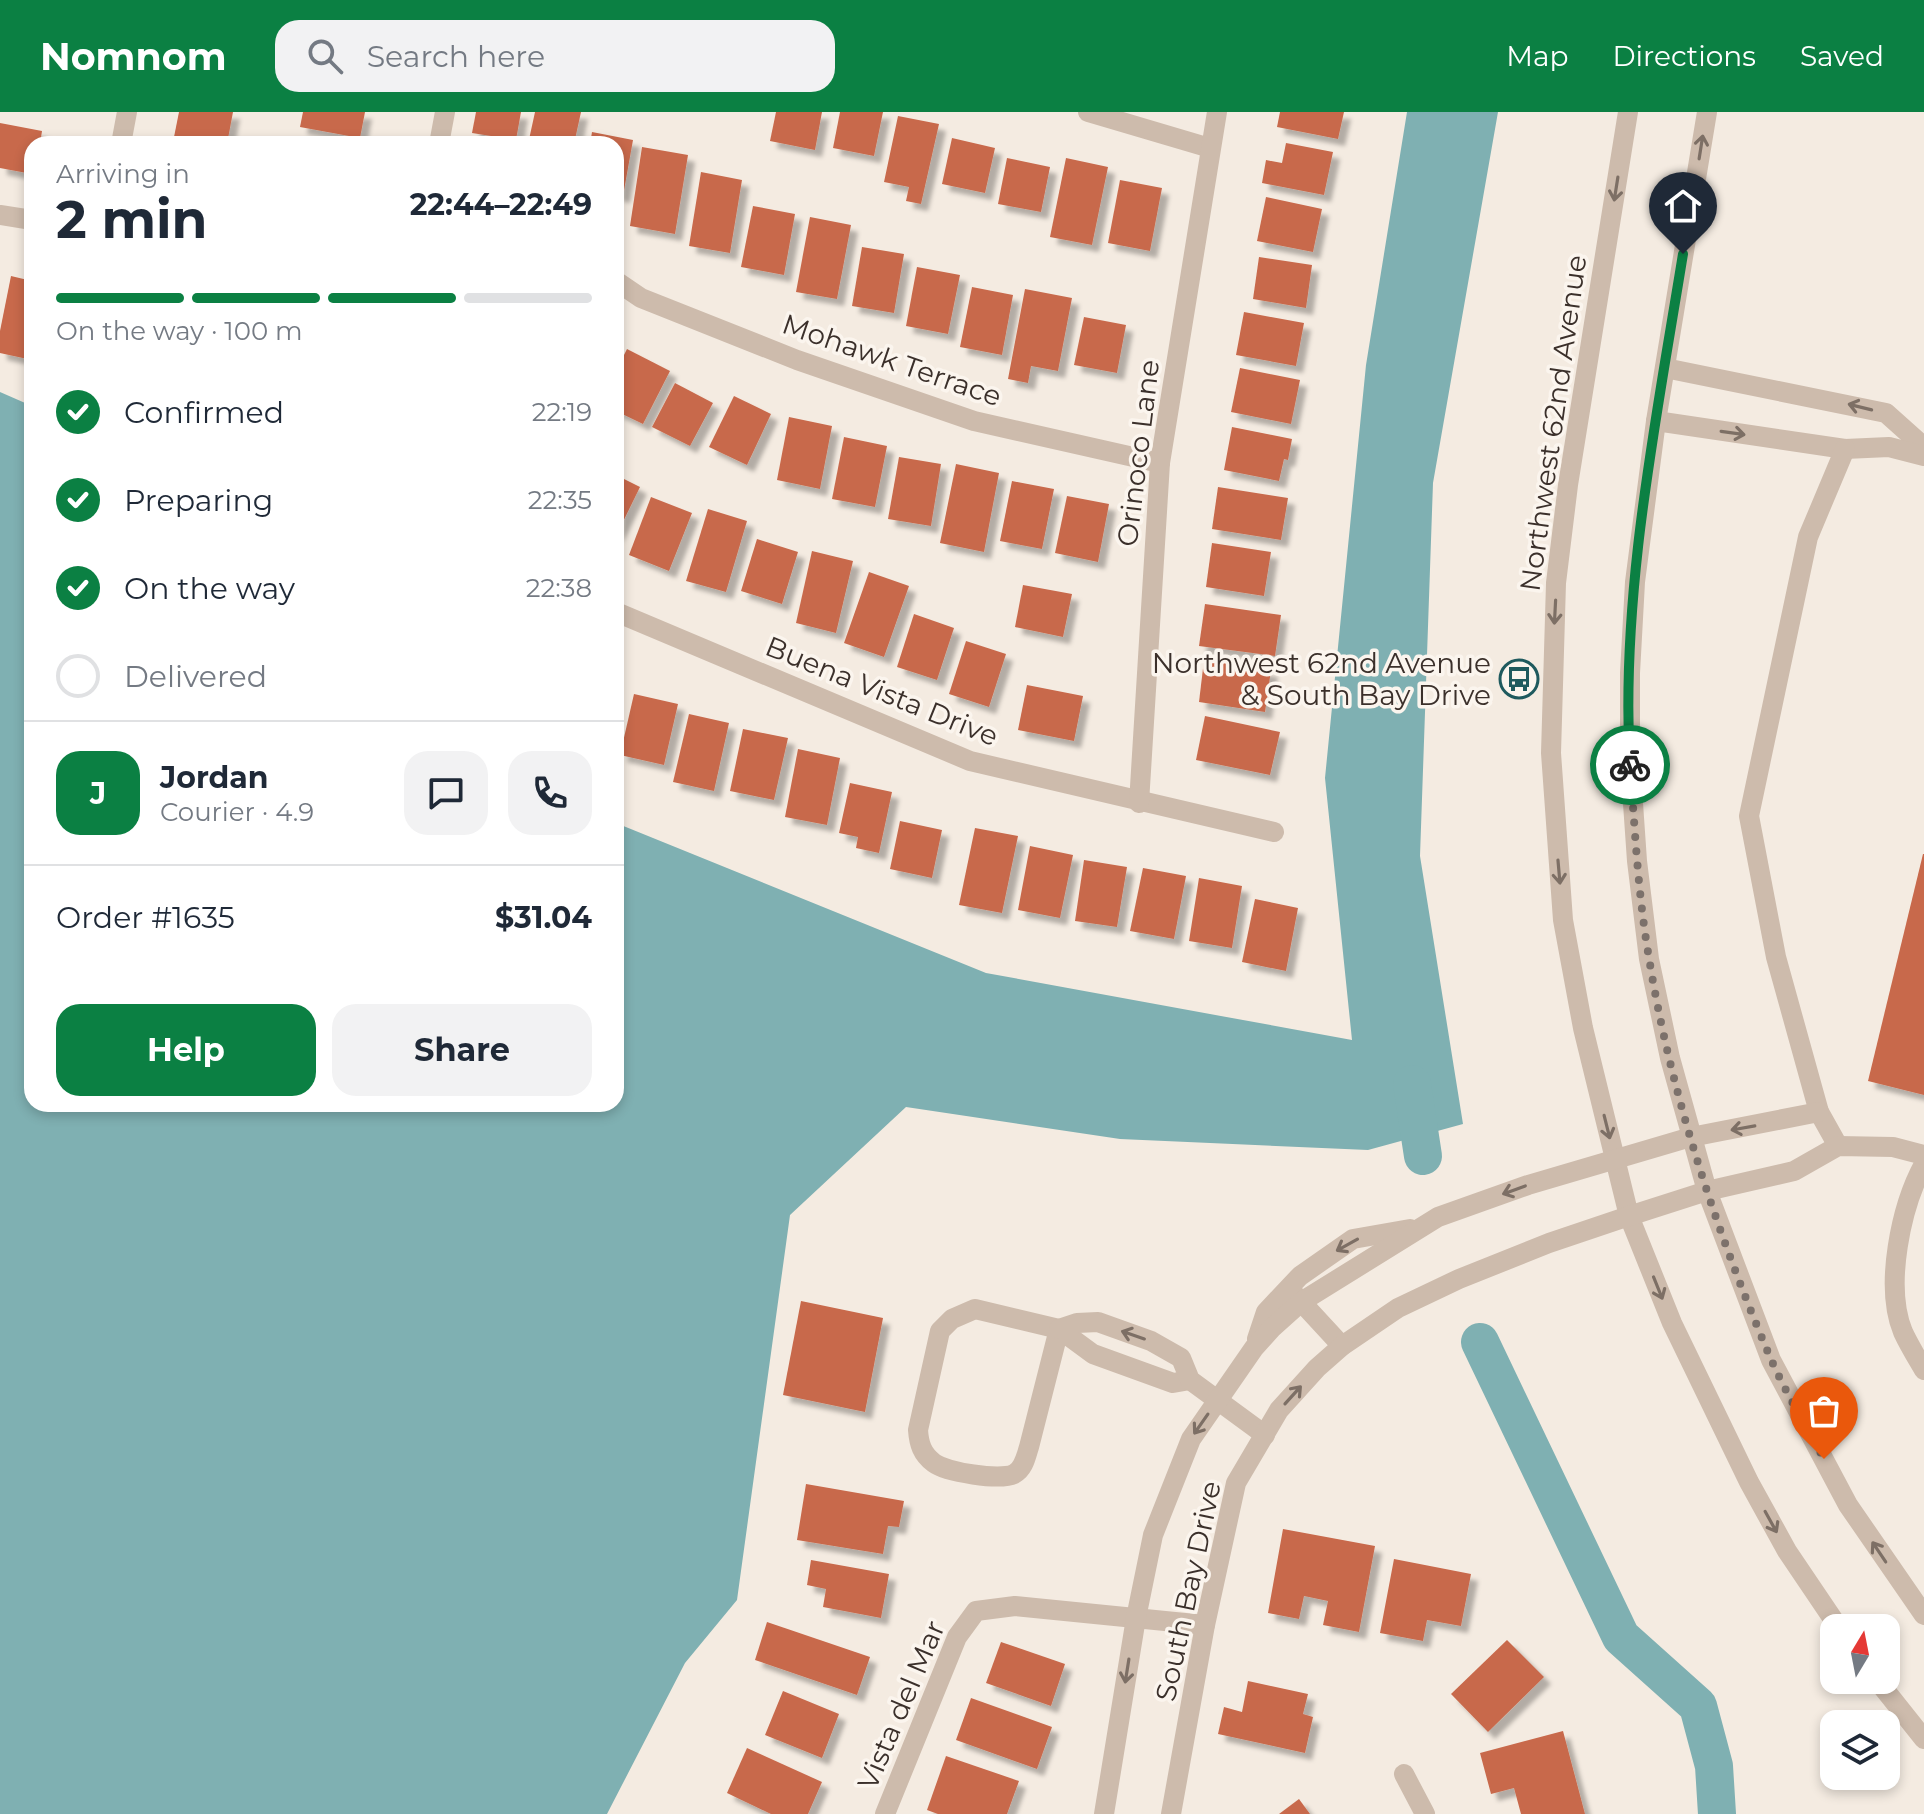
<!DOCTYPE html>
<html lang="en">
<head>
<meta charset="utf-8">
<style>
	body { margin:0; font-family:Montserrat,sans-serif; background:#f2f2f3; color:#1f2937; height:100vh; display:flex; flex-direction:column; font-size:30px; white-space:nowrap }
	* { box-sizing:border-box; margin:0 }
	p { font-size:26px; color:#747a83 }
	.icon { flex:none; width:44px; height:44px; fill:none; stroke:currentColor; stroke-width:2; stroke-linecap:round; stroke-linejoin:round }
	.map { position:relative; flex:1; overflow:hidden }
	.drawer { position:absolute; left:24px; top:24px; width:600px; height:976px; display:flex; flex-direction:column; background:#fff; border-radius:24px; box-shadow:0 4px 12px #0003 }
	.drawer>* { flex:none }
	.needle { width:52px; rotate:10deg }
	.fabs { position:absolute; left:1820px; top:1502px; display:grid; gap:16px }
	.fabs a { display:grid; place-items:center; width:80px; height:80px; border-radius:16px; background:#fff; box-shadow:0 4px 12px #0003; font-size:40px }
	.pin { position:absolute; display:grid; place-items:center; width:68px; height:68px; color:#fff; margin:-82px -34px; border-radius:50% 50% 50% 0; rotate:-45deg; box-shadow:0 0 8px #0007 }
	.pin .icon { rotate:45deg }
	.courier { position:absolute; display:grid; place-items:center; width:80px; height:80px; margin:-40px; border:6px solid #0b8043; border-radius:50%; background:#fff; color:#222; box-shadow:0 2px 10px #0007 }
	.head em { font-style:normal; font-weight:700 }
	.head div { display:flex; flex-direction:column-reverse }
	.head { display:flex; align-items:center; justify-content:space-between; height:136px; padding:0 32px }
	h1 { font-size:52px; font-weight:700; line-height:60px }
	.bar { display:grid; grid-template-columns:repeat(4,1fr); gap:12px 8px; align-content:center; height:96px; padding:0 32px }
	.bar i { height:10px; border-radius:6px; background:#e0e1e3 }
	.bar .current { background:#0b8043 }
	.bar p { grid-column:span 4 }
	.line { display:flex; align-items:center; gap:20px; padding:0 32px; border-top:2px solid #e0e1e3 }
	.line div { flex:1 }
	.round { display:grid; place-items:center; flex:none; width:84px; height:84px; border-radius:24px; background:#f2f2f3 }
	ol { padding:0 32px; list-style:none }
	li { display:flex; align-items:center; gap:24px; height:88px }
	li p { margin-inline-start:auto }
	li .icon { padding:8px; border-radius:50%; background:#0b8043; color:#fff; stroke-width:4 }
	li:last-child { color:#747a83 }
	li i { width:44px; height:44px; border:4px solid #e0e1e3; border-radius:50% }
	.action { display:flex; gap:16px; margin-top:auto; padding:16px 32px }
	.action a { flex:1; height:92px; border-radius:24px; background:#0b8043; color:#fff; font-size:32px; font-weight:700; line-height:92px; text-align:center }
	.action a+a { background:#f2f2f3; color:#1f2937 }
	header { display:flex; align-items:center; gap:48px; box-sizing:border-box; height:112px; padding:0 40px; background:#0b8043; color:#fff }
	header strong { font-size:38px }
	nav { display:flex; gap:44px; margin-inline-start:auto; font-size:28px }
	.search { width:560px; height:72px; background:#f2f2f3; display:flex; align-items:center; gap:20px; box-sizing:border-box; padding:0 28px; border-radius:24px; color:#747a83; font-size:30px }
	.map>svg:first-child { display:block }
	.water { fill:#7fb0b2 }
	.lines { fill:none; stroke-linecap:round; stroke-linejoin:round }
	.canal { stroke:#7fb0b2; stroke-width:38 }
	.building { fill:#c8694b; filter:url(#shadow) }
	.minor { stroke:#cdbbac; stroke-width:20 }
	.oneway { stroke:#7d6f65 }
	.done { stroke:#7c716b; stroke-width:8; stroke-dasharray:0 14.4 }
	.route { stroke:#0b8043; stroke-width:10 }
	.labels { text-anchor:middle; stroke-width:7; stroke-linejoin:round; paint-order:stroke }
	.street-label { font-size:28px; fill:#3b302b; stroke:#fbf5ee }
	.poi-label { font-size:28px; fill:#3b302b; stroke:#fbf5ee; text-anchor:end }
</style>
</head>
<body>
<header>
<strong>Nomnom</strong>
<div class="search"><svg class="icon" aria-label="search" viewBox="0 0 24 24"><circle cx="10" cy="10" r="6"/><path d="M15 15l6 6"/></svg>Search here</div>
<nav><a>Map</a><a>Directions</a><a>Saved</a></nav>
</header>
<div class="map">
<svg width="1924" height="1702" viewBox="0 0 1924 1702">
	<defs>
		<filter id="shadow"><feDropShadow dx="7" dy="7" stdDeviation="2" flood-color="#0004"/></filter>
	</defs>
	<rect width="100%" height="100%" fill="#f4ebe1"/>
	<polygon class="water" points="1407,0 1498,0 1433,371 1420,744 1463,1012 1368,1038 1120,1027 906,995 790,1103 737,1488 685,1551 607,1702 0,1702 0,280 32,294 32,992 616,992 616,711 986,861 1352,928 1325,666 1366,253"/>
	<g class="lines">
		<g class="canal">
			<polyline points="1412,972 1423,1044"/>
			<polyline points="1480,1230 1621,1525 1698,1594 1714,1654 1717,1702"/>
		</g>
	</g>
	<g class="building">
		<polygon points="179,0 233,0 227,32 173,30"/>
		<polygon points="303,0 365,0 360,26 300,15"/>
		<polygon points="476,0 521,0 516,28 472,21"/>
		<polygon points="535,0 581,0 574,32 528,32"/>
		<polygon points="776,0 822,0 815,38 770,29"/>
		<polygon points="840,0 883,0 874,44 833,36"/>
		<polygon points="1280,0 1344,0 1338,27 1277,15"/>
		<polygon points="898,4 939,12 921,92 906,89 909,75 884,70"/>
		<polygon points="0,11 42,19 40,32 32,32 32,62 0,56"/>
		<polygon points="592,20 633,28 623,84 616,82 616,32 590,32"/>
		<polygon points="952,26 995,36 985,81 942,72"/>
		<polygon points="1286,31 1333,40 1324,83 1262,71 1266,48 1282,51"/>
		<polygon points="642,35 688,43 675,122 630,114"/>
		<polygon points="1007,46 1050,55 1041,100 998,92"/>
		<polygon points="1066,46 1108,55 1092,133 1050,125"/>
		<polygon points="701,60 742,68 730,141 689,134"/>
		<polygon points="1120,68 1162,76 1150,139 1108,131"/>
		<polygon points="1266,85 1322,97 1313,140 1257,129"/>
		<polygon points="753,94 795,102 784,163 741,155"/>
		<polygon points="810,105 851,113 837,187 796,180"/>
		<polygon points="862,135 904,142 894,201 852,194"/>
		<polygon points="1259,145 1312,153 1306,196 1253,187"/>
		<polygon points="917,155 960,163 948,222 906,214"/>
		<polygon points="11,164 32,169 32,248 0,241 0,219"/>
		<polygon points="972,175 1013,183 1002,243 960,235"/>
		<polygon points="1025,177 1072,186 1058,259 1031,254 1028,271 1008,267"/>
		<polygon points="1244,200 1304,211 1296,254 1236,243"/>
		<polygon points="1084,205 1126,213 1117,261 1074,253"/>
		<polygon points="627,237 670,259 643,312 616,299 616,259"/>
		<polygon points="1240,256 1300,268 1291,312 1231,300"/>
		<polygon points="675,271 713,291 690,334 652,315"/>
		<polygon points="734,284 771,302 747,353 709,335"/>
		<polygon points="789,305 832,314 820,377 777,368"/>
		<polygon points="1232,315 1292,327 1288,348 1284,347 1279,369 1224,358"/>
		<polygon points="844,325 887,334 875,395 832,387"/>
		<polygon points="899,345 941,352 931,414 888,407"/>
		<polygon points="956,352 999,361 984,440 940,431"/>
		<polygon points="616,363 640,375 616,424"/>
		<polygon points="1012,369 1054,377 1042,437 1000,429"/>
		<polygon points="1218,375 1288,386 1281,428 1212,417"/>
		<polygon points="1067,384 1109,392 1098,450 1055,441"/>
		<polygon points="651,385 692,401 669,459 629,443"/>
		<polygon points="708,397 747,409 726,480 686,469"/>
		<polygon points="757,427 798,440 782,492 741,479"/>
		<polygon points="1212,431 1271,440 1264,484 1206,475"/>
		<polygon points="812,439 853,449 836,521 796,511"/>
		<polygon points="869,460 909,474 884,545 844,531"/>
		<polygon points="1023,473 1072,482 1063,525 1015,515"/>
		<polygon points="1205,492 1281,503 1275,544 1199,534"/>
		<polygon points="914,502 954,516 937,568 897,555"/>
		<polygon points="966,529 1006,542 989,595 949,582"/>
		<polygon points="1204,548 1271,558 1265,600 1199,590"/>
		<polygon points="1027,573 1083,584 1074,629 1018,618"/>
		<polygon points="634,582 678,592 664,653 620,643"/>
		<polygon points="689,602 729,611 714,679 673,670"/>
		<polygon points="1205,604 1280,620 1270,663 1196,648"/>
		<polygon points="743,617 788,626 774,688 730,679"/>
		<polygon points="798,637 840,646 827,713 785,705"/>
		<polygon points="850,671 892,680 879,741 856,736 858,725 839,721"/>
		<polygon points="900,709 942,718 932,766 890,757"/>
		<polygon points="975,716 1018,724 1002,801 959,793"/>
		<polygon points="1030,734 1073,743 1060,806 1018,798"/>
		<polygon points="1923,742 1924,742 1924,983 1868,969"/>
		<polygon points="1084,748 1127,755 1117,815 1075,809"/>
		<polygon points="1143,756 1186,764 1174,827 1130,819"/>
		<polygon points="1199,766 1242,774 1232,836 1189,829"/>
		<polygon points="1255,787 1298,796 1286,859 1242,850"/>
		<polygon points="801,1189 883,1206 865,1300 783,1283"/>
		<polygon points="806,1372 904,1389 899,1415 888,1414 883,1442 797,1428"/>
		<polygon points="1283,1417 1375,1434 1359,1520 1323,1513 1328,1489 1304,1484 1299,1507 1268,1501"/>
		<polygon points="1394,1447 1471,1462 1461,1514 1427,1508 1423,1529 1380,1521"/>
		<polygon points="811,1448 889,1462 881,1506 823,1495 826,1477 807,1473"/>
		<polygon points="767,1510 870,1545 857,1583 755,1548"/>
		<polygon points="1507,1528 1544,1565 1488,1620 1451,1582"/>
		<polygon points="1001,1530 1065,1552 1051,1594 986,1571"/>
		<polygon points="1248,1569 1308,1582 1303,1602 1313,1605 1305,1641 1218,1622 1224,1595 1242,1600"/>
		<polygon points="783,1579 839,1602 822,1646 765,1623"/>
		<polygon points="971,1586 1052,1615 1037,1657 956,1628"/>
		<polygon points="1563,1619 1585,1702 1521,1702 1514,1676 1491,1682 1480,1641"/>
		<polygon points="747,1636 822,1670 808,1702 771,1702 727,1681"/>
		<polygon points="946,1644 1019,1669 1007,1702 938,1702 927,1698"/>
		<polygon points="1299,1687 1310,1702 1279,1702"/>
	</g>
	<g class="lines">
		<g class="minor">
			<polyline points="1088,0 1210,36"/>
			<polyline points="1628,0 1568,373 1556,471 1551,641 1563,808 1583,916 1629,1104 1672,1211 1749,1370 1787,1439 1839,1516"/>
			<polyline points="1707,0 1656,309 1635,470 1630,561 1630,648 1637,749 1649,847 1670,946 1707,1079 1771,1248 1848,1393 1924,1503"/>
			<polyline points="121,32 127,0"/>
			<polyline points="439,32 445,0"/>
			<polyline points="0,103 32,108"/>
			<polyline points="616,169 641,186 797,248 974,309 1160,351"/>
			<polyline points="1665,256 1886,301 1924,335"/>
			<polyline points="1656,309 1845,337 1889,335 1924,344"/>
			<polyline points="616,500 970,649 1274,720"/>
			<polyline points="1139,691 1160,351 1217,0"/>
			<polyline points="1838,1034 1819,1000 1776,845 1749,704 1808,425 1845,337"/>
			<path d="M1924,1052C1901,1094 1884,1174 1903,1220C1909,1233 1917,1246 1924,1258"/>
			<polyline points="1294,1182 1342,1234"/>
			<path d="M1059,1217L1029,1335C1026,1344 1024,1357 1014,1362C1000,1369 946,1360 934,1351C922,1342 919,1332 918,1318L940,1219L952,1207L975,1197L1059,1217L1093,1242L1173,1271L1190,1268"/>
			<polyline points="1059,1217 1077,1211 1098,1210 1151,1229 1181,1246 1190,1268 1265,1323"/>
			<polyline points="1257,1227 1266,1200 1300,1164 1353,1127 1410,1117"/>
			<polyline points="1877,1568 1924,1627"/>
			<polyline points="1404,1662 1425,1702"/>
			<polyline points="885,1702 957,1525 976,1499 1015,1494 1205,1513"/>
			<polyline points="1104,1702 1136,1506 1153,1423 1191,1327 1254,1236 1272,1216 1301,1190 1438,1105 1528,1073 1691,1025 1819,1000"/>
			<polyline points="1171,1702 1205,1513 1236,1371 1279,1298 1317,1256 1342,1234 1398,1196 1459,1167 1549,1131 1629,1104 1707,1079 1794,1059 1838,1034 1893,1035 1924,1043"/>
		</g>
	</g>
	<defs><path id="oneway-shaft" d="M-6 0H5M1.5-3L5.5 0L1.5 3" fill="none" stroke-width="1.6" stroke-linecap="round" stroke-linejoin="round" transform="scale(2)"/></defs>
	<g class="oneway">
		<use href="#oneway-shaft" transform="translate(1701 35) rotate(-81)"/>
		<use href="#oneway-shaft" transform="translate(1616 77) rotate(99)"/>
		<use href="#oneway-shaft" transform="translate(1860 295) rotate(-166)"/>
		<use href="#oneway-shaft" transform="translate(1733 321) rotate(8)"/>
		<use href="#oneway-shaft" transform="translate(1555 500) rotate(93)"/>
		<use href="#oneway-shaft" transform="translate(1559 760) rotate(85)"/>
		<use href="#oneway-shaft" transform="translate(1607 1015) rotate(76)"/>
		<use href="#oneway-shaft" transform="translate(1743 1016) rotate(170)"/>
		<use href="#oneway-shaft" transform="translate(1514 1078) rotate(160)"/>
		<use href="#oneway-shaft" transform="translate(1347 1133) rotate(151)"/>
		<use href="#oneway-shaft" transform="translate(1658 1176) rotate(68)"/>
		<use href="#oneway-shaft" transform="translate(1133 1223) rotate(-161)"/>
		<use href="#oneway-shaft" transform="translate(1293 1283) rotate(-48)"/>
		<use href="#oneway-shaft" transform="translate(1201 1312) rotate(125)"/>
		<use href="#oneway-shaft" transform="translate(1771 1410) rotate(61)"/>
		<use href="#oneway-shaft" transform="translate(1879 1440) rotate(-124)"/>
		<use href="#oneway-shaft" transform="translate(1127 1559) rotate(99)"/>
	</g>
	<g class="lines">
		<path class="done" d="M1630,653C1635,718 1638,783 1649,846C1671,983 1716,1118 1770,1245C1785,1280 1806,1313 1824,1347"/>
		<path class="route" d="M1630,653C1620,484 1656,309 1683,142"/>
	</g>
	<defs>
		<symbol id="bus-ring" viewBox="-11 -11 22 22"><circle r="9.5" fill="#fbf5ee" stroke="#1f5a5e" stroke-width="1.5"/><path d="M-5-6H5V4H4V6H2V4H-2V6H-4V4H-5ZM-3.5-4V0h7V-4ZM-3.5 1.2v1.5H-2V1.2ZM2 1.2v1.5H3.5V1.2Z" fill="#1f5a5e"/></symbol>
	</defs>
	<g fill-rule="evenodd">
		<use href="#bus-ring" x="1497" y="545" width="44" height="44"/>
	</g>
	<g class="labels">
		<g class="street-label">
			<text transform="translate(892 248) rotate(19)" y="10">Mohawk Terrace</text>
			<text transform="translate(1553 311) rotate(-82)" y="10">Northwest 62nd Avenue</text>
			<text transform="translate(1138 341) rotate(-83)" y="10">Orinoco Lane</text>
			<text transform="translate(882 579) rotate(22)" y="10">Buena Vista Drive</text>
			<text transform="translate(1188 1479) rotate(-78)" y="10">South Bay Drive</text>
			<text transform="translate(901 1593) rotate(-67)" y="10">Vista del Mar</text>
		</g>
		<g class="poi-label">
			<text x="1491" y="561">Northwest 62nd Avenue<tspan x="1491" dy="32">&amp; South Bay Drive</tspan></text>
		</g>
	</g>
</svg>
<div class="fabs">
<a><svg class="needle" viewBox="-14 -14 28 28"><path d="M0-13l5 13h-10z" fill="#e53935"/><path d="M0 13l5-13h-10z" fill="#747a83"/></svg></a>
<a><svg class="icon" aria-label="layers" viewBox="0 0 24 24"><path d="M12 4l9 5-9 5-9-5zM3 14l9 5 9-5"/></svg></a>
</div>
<div class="pin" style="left:1824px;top:1347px;background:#ea580c"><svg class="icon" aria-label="bag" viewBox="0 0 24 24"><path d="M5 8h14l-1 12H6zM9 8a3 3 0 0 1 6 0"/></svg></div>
<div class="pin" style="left:1683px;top:142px;background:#1f2937"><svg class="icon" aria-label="home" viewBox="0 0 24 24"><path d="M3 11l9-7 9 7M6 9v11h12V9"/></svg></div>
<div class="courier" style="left:1630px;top:653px"><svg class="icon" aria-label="bike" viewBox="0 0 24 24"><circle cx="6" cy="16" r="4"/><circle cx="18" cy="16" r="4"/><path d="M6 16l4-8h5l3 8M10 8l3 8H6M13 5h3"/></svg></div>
<section class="drawer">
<div class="head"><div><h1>2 min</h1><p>Arriving in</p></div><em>22:44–22:49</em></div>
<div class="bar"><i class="current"></i><i class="current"></i><i class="current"></i><i></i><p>On the way · 100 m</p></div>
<ol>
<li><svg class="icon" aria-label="check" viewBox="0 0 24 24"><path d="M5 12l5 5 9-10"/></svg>Confirmed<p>22:19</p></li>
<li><svg class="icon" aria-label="check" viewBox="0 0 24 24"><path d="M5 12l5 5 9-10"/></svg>Preparing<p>22:35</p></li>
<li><svg class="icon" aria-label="check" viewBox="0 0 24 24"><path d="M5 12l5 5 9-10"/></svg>On the way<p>22:38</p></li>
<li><i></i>Delivered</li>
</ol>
<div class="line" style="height:144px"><b class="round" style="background:#0b8043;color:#fff">J</b><div><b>Jordan</b><p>Courier · 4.9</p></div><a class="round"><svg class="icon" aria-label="chat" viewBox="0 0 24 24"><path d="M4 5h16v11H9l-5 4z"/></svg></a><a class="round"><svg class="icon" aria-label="phone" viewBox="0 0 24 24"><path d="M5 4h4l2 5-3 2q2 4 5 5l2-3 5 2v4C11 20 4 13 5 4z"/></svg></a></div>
<div class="line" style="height:104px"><div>Order #1635</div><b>$31.04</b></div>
<div class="action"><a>Help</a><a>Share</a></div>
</section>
</div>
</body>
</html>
